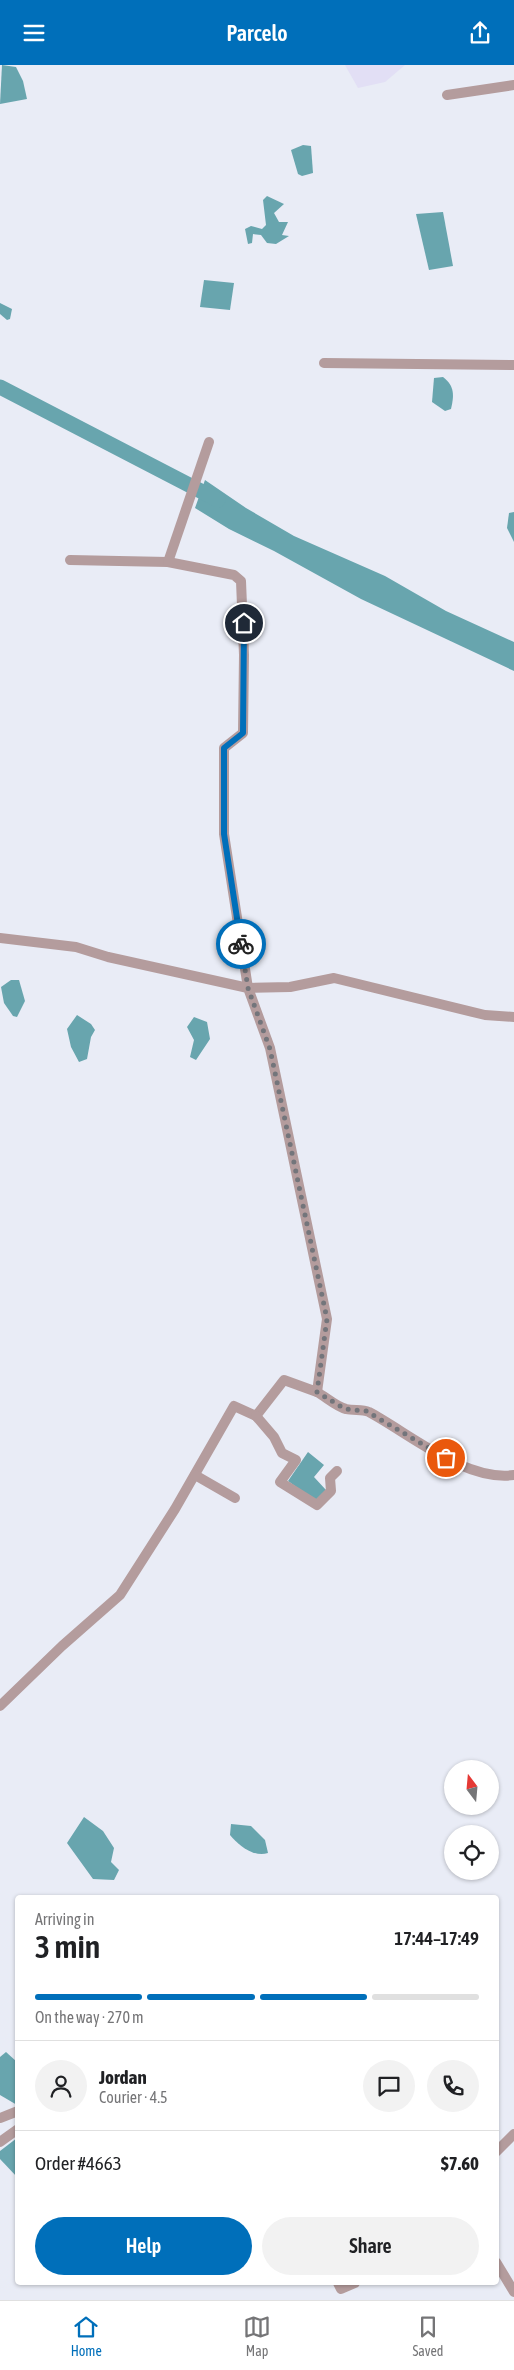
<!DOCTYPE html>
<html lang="en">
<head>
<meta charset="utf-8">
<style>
	body { margin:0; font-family:"Asap Condensed",sans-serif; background:#f2f2f2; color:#202124; height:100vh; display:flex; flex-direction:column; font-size:19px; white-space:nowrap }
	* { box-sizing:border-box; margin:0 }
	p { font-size:16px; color:#757577 }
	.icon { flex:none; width:28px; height:28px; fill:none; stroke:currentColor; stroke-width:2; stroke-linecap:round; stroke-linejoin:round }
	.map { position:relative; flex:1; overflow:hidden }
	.sheet { position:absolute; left:15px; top:1830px; width:484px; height:390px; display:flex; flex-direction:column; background:#fff; border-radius:5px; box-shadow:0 1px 4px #0004 }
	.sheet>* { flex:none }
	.needle { width:32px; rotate:344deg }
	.fabs { position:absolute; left:444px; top:1695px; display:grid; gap:10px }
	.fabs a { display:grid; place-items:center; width:55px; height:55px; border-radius:50%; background:#fff; box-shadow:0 1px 4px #0004; font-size:25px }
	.pin { position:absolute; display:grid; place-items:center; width:42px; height:42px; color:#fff; margin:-21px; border:2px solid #fff; border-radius:50%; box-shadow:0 1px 5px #0007 }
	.courier { position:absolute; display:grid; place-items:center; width:50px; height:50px; margin:-25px; border:4px solid #006fba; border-radius:50%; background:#fff; color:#222; box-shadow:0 1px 6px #0007 }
	.headline em { font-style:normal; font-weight:600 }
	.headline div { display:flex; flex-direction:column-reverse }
	.headline { display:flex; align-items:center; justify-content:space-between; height:85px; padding:0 20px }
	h1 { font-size:32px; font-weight:600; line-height:38px }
	.bar { display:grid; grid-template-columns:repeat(4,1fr); gap:8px 5px; align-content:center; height:60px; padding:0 20px }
	.bar i { height:6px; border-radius:4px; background:#e0e0e0 }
	.bar .on { background:#006fba }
	.bar p { grid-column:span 4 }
	.line { display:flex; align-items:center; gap:12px; padding:0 20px; border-top:1px solid #e0e0e0 }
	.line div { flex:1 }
	.round { display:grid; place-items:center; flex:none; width:52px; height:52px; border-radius:26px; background:#f2f2f2 }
	.action { display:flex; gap:10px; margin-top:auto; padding:10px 20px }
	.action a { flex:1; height:58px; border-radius:30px; background:#006fba; color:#fff; font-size:20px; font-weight:600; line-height:58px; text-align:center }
	.action a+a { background:#f2f2f2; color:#202124 }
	header { display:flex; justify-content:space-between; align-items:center; height:65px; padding:0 20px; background:#006fba; color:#fff; font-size:22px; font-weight:600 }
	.menu { display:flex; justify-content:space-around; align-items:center; height:70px; border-top:1px solid #e0e0e0; background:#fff; font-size:14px; color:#757577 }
	.menu a { display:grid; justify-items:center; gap:2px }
	.menu .on { color:#006fba }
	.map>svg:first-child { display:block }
	.industrial { fill:#e2dff5 }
	.water { fill:#68a5ae }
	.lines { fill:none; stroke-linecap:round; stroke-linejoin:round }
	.river { stroke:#68a5ae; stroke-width:15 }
	.minor { stroke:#b49c9d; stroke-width:10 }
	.done { stroke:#73757b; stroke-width:5; stroke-dasharray:0 9 }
	.route { stroke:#006fba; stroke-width:6 }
</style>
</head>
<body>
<header><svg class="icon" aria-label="menu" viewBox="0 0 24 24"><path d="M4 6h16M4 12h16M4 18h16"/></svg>Parcelo<svg class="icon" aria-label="share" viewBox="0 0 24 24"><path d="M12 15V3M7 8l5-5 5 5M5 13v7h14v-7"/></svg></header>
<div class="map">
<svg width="514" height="2235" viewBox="0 0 514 2235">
	<rect width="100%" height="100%" fill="#e9ecf6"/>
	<polygon class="industrial" points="345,0 405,0 385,17 358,23"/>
	<g class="water">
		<polygon points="2,0 16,2 23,16 27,34 0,39"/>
		<polygon points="303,80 311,81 313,108 302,111 298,109 291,85"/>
		<polygon points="267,131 284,139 274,148 279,157 288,157 282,170 289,171 276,179 267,178 261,170 253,169 252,178 248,179 245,164 251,161 262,164 266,160 263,135"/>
		<polygon points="443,147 453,201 429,205 416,149"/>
		<polygon points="204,215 234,218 230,245 200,242"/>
		<polygon points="0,238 12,244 10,254 7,255 0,249"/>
		<path d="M443,312C455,321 454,331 451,344L445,346L432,337L434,313Z"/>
		<polygon points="205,415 246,443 294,471 385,511 446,546 514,577 514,606 361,534 274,486 229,464 195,443"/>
		<polygon points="514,447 514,477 507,463 509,448"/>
		<polygon points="11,915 19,915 25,936 17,952 13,951 4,938 1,922"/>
		<polygon points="77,950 91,959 95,965 91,972 87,994 79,997 71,982 67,964"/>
		<polygon points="194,952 207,957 210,974 196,995 190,992 194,975 187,962"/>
		<polygon points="308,1387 324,1400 314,1412 326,1425 317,1437 288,1416"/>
		<polygon points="84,1752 103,1766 114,1783 111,1797 119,1805 114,1815 93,1814 67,1778"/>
		<path d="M231,1759L251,1761L265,1775L268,1788C254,1793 238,1780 230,1770Z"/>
		<polygon points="6,1987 17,1997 17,2040 0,2030 0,1992"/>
		<polygon points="17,2073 17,2112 0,2094 0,2086"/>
	</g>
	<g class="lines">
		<polyline class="river" points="0,322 218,435"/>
		<g class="minor">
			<polyline points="447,30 514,20"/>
			<polyline points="324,298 514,300"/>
			<polyline points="70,495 168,497 234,510 241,516 244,590 243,668 224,683 224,769 248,923 290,922 334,913 485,950 514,952"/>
			<polyline points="168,497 209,377"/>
			<polyline points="0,873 76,882 108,892 248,923 270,983 327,1254 317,1327 284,1315 256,1351 234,1341 175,1444 120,1530 62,1581 0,1641"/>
			<path d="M317,1327C326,1332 337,1342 346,1344C354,1346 362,1344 369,1347C410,1369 466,1417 514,1410"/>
			<polyline points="256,1351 274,1372 282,1388 296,1395 280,1417 317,1440 331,1426 330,1413 337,1406"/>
			<polyline points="195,1410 235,1433"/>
			<polyline points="0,2053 18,2046"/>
			<polyline points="0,2077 18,2064"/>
			<polyline points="496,2087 514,2069"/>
			<polyline points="496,2197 514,2227"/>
			<polyline points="338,2218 341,2224 355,2218"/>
		</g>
	</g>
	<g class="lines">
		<polyline class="done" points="241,879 248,923 270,984 327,1254 317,1327 345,1344 366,1346 446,1393"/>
		<polyline class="route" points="241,879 224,769 224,683 243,668 244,558"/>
	</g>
</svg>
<div class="fabs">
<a><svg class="needle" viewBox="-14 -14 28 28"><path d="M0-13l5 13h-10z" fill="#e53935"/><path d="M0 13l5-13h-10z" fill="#757577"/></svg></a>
<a><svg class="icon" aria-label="locate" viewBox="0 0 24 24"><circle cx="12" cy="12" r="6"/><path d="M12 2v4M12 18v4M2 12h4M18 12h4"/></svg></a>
</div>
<div class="pin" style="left:446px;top:1393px;background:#ea580c"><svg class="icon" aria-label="bag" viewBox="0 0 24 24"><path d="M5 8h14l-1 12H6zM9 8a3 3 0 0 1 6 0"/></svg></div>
<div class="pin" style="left:244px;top:558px;background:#1f2937"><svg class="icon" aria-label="home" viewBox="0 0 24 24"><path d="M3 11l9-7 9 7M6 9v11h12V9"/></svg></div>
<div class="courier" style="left:241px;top:879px"><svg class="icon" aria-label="bike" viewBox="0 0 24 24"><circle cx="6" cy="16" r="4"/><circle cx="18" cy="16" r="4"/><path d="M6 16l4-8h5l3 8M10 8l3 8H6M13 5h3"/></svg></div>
<section class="sheet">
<div class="headline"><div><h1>3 min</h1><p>Arriving in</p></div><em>17:44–17:49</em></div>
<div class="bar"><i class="on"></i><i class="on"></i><i class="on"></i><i></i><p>On the way · 270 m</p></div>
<div class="line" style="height:90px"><a class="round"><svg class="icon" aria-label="person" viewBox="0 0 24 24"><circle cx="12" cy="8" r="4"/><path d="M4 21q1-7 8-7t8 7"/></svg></a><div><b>Jordan</b><p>Courier · 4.5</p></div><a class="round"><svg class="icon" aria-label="chat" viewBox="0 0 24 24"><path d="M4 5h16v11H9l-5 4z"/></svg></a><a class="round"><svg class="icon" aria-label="phone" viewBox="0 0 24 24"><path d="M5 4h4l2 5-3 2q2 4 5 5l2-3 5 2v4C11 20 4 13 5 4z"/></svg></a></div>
<div class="line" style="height:65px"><div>Order #4663</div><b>$7.60</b></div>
<div class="action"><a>Help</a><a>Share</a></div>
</section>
</div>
<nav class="menu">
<a class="on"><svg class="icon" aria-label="home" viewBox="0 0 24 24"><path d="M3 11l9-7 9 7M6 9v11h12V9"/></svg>Home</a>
<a><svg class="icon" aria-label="map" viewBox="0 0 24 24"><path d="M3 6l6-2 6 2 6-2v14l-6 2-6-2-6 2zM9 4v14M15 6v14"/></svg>Map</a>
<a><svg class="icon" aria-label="saved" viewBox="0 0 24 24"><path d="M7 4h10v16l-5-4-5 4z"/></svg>Saved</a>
</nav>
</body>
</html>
